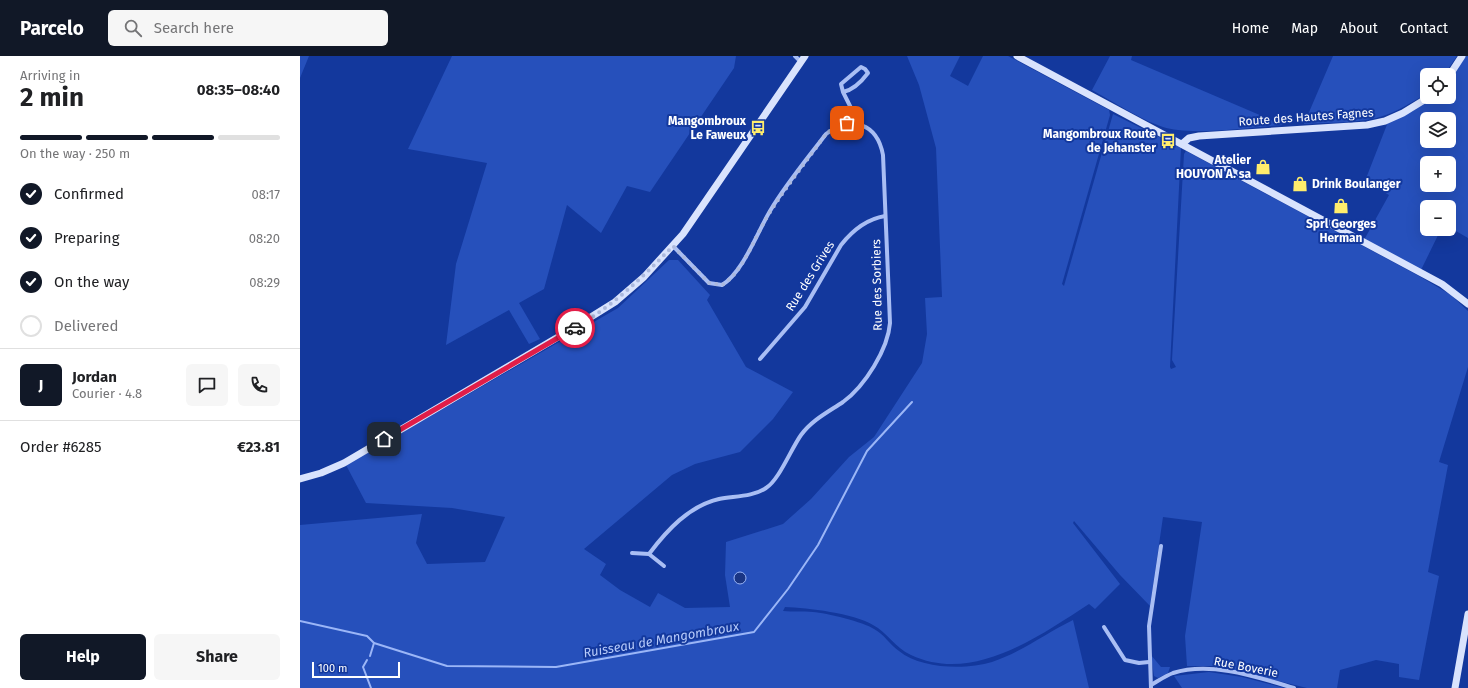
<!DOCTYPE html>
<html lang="en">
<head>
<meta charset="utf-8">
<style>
	body { margin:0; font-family:"Fira Sans",sans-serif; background:#f6f6f6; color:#202124; height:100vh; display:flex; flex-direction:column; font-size:15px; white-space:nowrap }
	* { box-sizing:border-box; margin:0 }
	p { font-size:13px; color:#757577 }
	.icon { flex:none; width:22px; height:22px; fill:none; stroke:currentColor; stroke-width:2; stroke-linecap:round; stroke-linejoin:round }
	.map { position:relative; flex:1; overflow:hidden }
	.drawer { display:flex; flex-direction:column; background:#fff; width:300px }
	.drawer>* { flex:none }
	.buttons { position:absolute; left:1120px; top:12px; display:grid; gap:8px }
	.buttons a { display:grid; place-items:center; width:36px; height:36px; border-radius:6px; background:#fff; box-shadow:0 4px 16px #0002; font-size:20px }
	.scale { position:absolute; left:12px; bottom:10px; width:88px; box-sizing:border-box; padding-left:4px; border:2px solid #fff; border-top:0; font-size:11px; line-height:14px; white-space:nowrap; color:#fff; -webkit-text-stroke:3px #13389d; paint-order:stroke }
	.pin { position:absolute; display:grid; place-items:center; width:34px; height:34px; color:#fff; margin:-17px; border-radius:8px; box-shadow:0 2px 6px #0006 }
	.courier { position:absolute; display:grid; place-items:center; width:40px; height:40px; margin:-20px; border:3px solid #e11d48; border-radius:50%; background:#fff; color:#222; box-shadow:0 1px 5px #0007 }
	.headline em { font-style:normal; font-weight:700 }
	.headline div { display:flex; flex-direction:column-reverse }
	.headline { display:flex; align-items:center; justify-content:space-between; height:68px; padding:0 20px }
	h1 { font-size:26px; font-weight:700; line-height:30px }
	.bar { display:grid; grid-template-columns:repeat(4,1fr); gap:6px 4px; align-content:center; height:48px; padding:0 20px }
	.bar i { height:5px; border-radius:3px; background:#e0e0e0 }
	.bar .current { background:#111827 }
	.bar p { grid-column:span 4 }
	.line { display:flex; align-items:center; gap:10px; padding:0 20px; border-top:1px solid #e0e0e0 }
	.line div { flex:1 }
	.round { display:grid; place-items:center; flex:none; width:42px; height:42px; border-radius:6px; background:#f6f6f6 }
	ol { padding:0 20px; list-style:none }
	li { display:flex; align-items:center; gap:12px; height:44px }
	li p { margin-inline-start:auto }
	li .icon { padding:4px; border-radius:50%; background:#111827; color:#fff; stroke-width:4 }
	li:last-child { color:#757577 }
	li i { width:22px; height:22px; border:2px solid #e0e0e0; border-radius:50% }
	.action { display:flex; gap:8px; margin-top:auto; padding:8px 20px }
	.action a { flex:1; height:46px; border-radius:6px; background:#111827; color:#fff; font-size:16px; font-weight:700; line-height:46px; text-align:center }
	.action a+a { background:#f6f6f6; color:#202124 }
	header { display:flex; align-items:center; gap:24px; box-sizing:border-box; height:56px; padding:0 20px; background:#111827; color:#fff }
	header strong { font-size:19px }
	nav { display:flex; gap:22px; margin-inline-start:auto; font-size:14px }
	.search { width:280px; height:36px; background:#f6f6f6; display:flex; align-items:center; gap:10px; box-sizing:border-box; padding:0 14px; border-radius:6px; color:#757577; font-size:15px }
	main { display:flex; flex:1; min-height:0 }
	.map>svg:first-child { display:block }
	.green { fill:#2650bb; fill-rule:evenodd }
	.water { fill:#1a3583; stroke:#9bb6f7 }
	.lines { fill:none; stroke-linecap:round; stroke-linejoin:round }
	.stream { stroke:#9bb6f7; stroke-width:2 }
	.minor { stroke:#a9bef4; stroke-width:4 }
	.secondary { stroke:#d9e3fd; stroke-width:7 }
	.done { stroke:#acb9dd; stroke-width:4; stroke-dasharray:0 7.2 }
	.route { stroke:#e11d48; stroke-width:5 }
	.labels { text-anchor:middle; stroke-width:4; stroke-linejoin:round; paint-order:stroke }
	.street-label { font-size:12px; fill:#fff; stroke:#13389d }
	.poi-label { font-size:12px; font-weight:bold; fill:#fff; stroke:#13389d; text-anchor:end }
	.water-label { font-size:13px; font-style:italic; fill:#b6cafa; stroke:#13389d }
</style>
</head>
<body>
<header>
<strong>Parcelo</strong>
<div class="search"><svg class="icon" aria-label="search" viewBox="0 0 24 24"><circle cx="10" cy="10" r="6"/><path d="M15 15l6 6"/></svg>Search here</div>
<nav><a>Home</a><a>Map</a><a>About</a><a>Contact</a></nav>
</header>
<main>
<section class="drawer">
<div class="headline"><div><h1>2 min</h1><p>Arriving in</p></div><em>08:35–08:40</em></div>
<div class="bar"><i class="current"></i><i class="current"></i><i class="current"></i><i></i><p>On the way · 250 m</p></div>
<ol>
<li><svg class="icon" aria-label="check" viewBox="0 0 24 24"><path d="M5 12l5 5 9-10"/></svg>Confirmed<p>08:17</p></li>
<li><svg class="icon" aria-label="check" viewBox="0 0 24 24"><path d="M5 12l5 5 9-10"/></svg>Preparing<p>08:20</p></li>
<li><svg class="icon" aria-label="check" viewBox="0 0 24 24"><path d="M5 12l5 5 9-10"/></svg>On the way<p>08:29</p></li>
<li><i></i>Delivered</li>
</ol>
<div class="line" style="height:72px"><b class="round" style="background:#111827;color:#fff">J</b><div><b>Jordan</b><p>Courier · 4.8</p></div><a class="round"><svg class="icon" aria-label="chat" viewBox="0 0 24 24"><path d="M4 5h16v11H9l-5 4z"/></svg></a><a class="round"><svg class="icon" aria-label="phone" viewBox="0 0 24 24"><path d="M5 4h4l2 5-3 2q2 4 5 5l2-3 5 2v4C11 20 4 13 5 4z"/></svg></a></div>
<div class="line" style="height:52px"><div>Order #6285</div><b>€23.81</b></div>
<div class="action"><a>Help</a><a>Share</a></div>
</section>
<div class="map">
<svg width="1168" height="632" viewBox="0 0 1168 632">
	<rect width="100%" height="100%" fill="#13389d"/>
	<g class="green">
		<polygon points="0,0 9,0 0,22"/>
		<polygon points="152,0 436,0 434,12 350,136 327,130 301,177 267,149 244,233 219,247 240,283 229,288 209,254 146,289 156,208 187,107 108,93"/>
		<path d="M607,0H660L650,20L668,30L683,0H708L809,54L810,59L762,228L764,230L813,58L881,92L870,311L871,313L876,311L872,304L884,98L886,95L1119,220L1151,239L1168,255V311L1139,406L1148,409L1128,516L1139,520L1119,624L1099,621V608L1076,604L1040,614L1037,632H1007L917,610H887L885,580L902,466L863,461L850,550L820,519L774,465L773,467L820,528L795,553L789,548C738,581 673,628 611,599C595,592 587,576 573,569C553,557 508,552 485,551L483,555C493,556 503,555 513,556C526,557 564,566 574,573C584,578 590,589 599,595C621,613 666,614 692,606C722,596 746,577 773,564L789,632H0V469L122,458L116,487L127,508L185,506L205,461L152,452L66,447L46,409L318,252L369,204H378L410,239L407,244L446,311L493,336L473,363L440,396L395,408L372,419L284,493L306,508L300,519L320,534L350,551L358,537L385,552L430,551L425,519L426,486L483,468L511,443L549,401L574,381L622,307L627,278L625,242L642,241L636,92L619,29Z"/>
		<path d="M810,0H832L831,4L983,69C953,71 889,80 863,71C841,64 812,45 792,34Z"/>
		<path d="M1033,0H1157L1144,19H1127V36L1124,39C1112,46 1100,54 1086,59C1061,68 1030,66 1004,68Z"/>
		<path d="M1166,0H1168V182L1149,171V151H1127V173H1141L1121,214L1064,184L1089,139L1065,125L1088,66L1113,55L1132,41H1149V24ZM1127,63H1149V85H1127ZM1127,107H1149V129H1127Z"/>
		<polygon points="851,599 861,611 870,611 868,617 858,622 854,620"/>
		<polygon points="909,616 942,621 984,632 882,632 874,620"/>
	</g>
	<circle class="water" cx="440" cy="522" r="6"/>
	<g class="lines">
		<g class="stream">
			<polyline points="0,565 67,580 74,587 147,610 256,611 454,576 488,533 518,489 567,395 612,346"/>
			<polyline points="70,600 74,587"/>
			<polyline points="67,604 63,611 71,632"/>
		</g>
		<g class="minor">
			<polyline points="495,0 500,5"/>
			<path d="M543,36L541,28L561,11L565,13L568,17C562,25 553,34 543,36L555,60L557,67"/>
			<path d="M460,303L505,251L541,189C552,175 567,163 585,160"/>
			<polyline points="332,497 349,498 364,510"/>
			<path d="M349,498C367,474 389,450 419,443C434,440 453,441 466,432C479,424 491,393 501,379C512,364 528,356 543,346C565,330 588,293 590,267L583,99C577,67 551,59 526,78C507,103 486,128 470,155C457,177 443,216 422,229L409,227L373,190"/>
			<polyline points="804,571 825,604 839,607 849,606"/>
			<path d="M851,629C858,625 865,620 873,617C911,605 957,621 994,632"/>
			<polyline points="851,632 849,570 861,490"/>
		</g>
		<g class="secondary">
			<polyline points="717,0 1142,228 1168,248"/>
			<polyline points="1149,20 1162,0"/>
			<polyline points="882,88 889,82 899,80 1067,69 1085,65 1103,57 1129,41"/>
			<polyline points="0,423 21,417 44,407 270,274 315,246 344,221 383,178 505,0"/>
			<polyline points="1155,632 1168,558"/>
		</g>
	</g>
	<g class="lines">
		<path class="done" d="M275,272C316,247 340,224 373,190L409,227L422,229C445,215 456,176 472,153C489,127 508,103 526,78L536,70L547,67"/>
		<polyline class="route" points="84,383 275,272"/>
	</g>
	<defs>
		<symbol id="bus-bare" viewBox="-9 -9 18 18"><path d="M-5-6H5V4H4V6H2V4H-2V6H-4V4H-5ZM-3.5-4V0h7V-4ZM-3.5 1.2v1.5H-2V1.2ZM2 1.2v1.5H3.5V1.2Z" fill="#ffed6c" stroke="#13389d" stroke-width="2.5" paint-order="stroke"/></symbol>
		<symbol id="shop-bare" viewBox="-9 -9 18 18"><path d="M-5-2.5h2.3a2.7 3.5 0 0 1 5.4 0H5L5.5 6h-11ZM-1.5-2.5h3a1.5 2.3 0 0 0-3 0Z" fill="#ffed6c" stroke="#13389d" stroke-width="2.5" paint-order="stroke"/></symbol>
	</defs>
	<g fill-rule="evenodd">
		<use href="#bus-bare" x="447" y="61" width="22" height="22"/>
		<use href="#bus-bare" x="857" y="74" width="22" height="22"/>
		<use href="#shop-bare" x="952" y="100" width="22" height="22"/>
		<use href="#shop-bare" x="989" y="117" width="22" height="22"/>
		<use href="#shop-bare" x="1030" y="139" width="22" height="22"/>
	</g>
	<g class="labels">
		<g class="street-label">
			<text transform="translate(1006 61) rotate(-4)" y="4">Route des Hautes Fagnes</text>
			<text transform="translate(510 220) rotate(-58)" y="4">Rue des Grives</text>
			<text transform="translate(577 229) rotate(-91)" y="4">Rue des Sorbiers</text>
			<text transform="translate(946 611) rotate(11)" y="4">Rue Boverie</text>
		</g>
		<g class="poi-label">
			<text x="446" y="69">Mangombroux<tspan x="446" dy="14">Le Faweux</tspan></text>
			<text x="856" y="82">Mangombroux Route<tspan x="856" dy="14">de Jehanster</tspan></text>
			<text x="951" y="108">Atelier<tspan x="951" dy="14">HOUYON A. sa</tspan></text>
			<text x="1012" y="132" text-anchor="start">Drink Boulanger</text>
			<text x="1041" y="172" text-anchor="middle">Sprl Georges<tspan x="1041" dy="14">Herman</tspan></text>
		</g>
		<g class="water-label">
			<text transform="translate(361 583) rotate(-10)" y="5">Ruisseau de Mangombroux</text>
		</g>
	</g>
</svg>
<div class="buttons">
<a><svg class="icon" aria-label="locate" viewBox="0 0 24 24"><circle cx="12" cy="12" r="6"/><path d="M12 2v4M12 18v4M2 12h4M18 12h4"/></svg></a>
<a><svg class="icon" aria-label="layers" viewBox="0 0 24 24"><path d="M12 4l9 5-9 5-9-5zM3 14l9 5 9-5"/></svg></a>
<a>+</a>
<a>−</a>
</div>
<div class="scale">100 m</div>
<div class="pin" style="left:547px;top:67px;background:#ea580c"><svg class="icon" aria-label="bag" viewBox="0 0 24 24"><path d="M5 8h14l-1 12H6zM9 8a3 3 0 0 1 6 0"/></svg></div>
<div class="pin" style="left:84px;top:383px;background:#1f2937"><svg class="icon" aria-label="home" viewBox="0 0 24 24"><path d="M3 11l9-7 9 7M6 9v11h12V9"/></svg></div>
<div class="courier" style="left:275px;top:272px"><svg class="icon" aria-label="car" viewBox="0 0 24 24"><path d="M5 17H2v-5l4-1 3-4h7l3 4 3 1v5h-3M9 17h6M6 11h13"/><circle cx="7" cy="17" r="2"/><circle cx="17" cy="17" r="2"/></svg></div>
</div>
</main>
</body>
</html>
